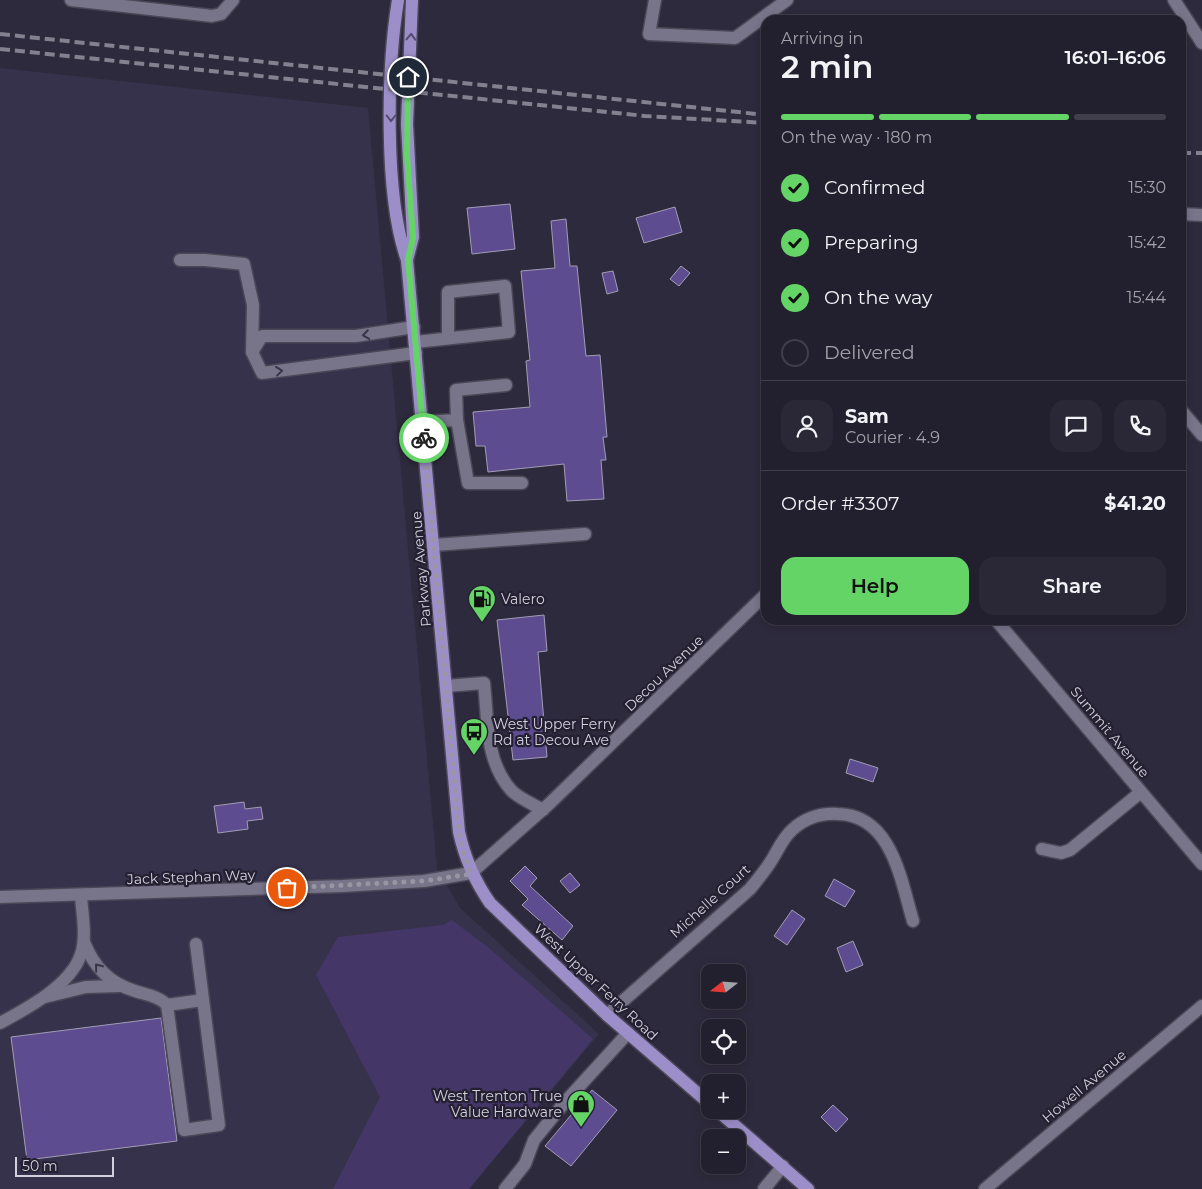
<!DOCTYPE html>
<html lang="en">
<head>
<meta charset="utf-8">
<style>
	body { margin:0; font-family:Montserrat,sans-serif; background:#2a2836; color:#f1f3f6; height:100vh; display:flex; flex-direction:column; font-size:19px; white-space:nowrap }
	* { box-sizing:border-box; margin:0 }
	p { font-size:16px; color:#a2a3aa }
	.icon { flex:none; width:28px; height:28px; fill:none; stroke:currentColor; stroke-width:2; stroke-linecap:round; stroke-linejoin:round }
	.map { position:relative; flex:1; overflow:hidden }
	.drawer { position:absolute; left:761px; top:15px; width:425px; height:610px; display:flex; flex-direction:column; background:#22202e; border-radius:15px; box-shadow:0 2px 8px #0003,0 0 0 1px #3f3e4a }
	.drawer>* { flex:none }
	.needle { width:32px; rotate:253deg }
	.fabs { position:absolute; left:701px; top:964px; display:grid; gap:10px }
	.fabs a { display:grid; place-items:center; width:45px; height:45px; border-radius:10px; background:#22202e; box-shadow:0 2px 8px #0003,0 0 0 1px #3f3e4a; font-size:25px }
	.scale { position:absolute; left:15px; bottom:12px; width:99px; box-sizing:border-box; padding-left:5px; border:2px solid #d2d0dc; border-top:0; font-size:14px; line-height:18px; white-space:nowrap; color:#d2d0dc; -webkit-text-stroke:4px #242032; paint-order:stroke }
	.pin { position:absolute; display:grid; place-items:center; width:42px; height:42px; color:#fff; margin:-21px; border:2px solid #fff; border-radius:50%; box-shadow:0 1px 5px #0007 }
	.courier { position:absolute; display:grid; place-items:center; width:50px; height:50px; margin:-25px; border:4px solid #65d467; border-radius:50%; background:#fff; color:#222; box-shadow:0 1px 6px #0007 }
	.summary em { font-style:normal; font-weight:600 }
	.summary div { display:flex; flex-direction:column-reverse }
	.summary { display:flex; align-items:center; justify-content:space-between; height:85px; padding:0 20px }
	h1 { font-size:32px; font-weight:600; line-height:38px }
	.bar { display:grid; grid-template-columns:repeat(4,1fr); gap:8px 5px; align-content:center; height:60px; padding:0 20px }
	.bar i { height:6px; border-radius:4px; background:#3f3e4a }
	.bar .active { background:#65d467 }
	.bar p { grid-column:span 4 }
	.line { display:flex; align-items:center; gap:12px; padding:0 20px; border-top:1px solid #3f3e4a }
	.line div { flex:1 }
	.round { display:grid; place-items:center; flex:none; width:52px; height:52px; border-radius:15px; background:#2a2836 }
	ol { padding:0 20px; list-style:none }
	li { display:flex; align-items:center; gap:15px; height:55px }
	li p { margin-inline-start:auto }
	li .icon { padding:5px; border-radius:50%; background:#65d467; color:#111; stroke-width:4 }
	li:last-child { color:#a2a3aa }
	li i { width:28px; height:28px; border:2px solid #3f3e4a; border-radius:50% }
	.action { display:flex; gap:10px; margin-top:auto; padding:10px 20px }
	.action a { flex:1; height:58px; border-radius:15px; background:#65d467; color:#111; font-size:20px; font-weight:600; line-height:58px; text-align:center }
	.action a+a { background:#2a2836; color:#f1f3f6 }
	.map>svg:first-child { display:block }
	.built { fill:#37324b }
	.green { fill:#443768 }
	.building { fill:#5e4c90; stroke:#a29db5 }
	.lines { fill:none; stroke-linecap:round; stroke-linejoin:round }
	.minor-casing { stroke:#4b4757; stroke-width:15 }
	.major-casing { stroke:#4b4757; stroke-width:15 }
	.minor { stroke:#78748a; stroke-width:12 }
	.major { stroke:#9c8fc9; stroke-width:12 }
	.rail { stroke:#838190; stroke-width:4; stroke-dasharray:10 5; stroke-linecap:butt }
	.oneway { stroke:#544c6e }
	.oneway2 { stroke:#393548 }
	.done { stroke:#9996a4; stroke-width:5; stroke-dasharray:0 9 }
	.route { stroke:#65d467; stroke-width:6 }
	.labels { text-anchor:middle; stroke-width:4.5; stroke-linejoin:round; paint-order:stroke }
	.street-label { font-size:14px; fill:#d2d0dc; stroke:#242032 }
	.poi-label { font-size:14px; fill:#d2d0dc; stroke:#242032; text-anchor:start }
</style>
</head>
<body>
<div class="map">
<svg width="1202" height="1189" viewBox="0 0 1202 1189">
	<rect width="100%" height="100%" fill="#2e2a3d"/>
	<polygon class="built" points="0,68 368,108 437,869 460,908 599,1034 469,1189 0,1189"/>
	<polygon class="green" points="452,920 489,948 593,1039 469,1189 333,1189 380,1097 316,975 338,937 443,925"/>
	<g class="building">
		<polygon points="510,204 515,249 472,254 467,208"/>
		<polygon points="675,207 682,232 644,243 636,218"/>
		<polygon points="566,219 570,266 577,266 586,356 600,355 607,437 603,437 606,460 601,460 604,499 567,501 564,464 488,472 485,446 476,446 473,412 530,407 526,361 530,360 521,271 555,268 551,221"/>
		<polygon points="681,266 690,273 679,286 670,279"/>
		<polygon points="613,271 618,291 607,294 602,273"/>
		<polygon points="544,615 547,651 538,652 547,757 513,760 497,620"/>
		<polygon points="850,759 878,768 873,782 846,773"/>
		<polygon points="244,802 245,809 261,807 263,819 247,821 248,829 218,833 214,806"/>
		<polygon points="525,866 537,878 530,886 573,926 562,940 522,905 528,899 510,881"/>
		<polygon points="570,873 580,885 570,893 560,881"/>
		<polygon points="834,879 855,891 845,907 825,896"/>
		<polygon points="792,910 805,919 787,945 774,936"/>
		<polygon points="853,941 863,965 846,972 837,948"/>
		<polygon points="161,1018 177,1141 27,1160 11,1037"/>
		<polygon points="592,1090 617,1110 571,1166 545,1146"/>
		<polygon points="833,1105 848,1119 836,1132 821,1117"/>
	</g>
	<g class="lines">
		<defs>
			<g id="minor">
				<polyline points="71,0 212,16 221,14 233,0"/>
				<polyline points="655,0 649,34 735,38 787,0"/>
				<polyline points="1174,0 1202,43"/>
				<polyline points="1181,214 1202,215"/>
				<polyline points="180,260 205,260 244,264 253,305 252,352"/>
				<polyline points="414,327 356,336 262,336 252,352 262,373 416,353"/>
				<polyline points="415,342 509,332 505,286 448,292 448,338"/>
				<polyline points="1181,410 1202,435"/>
				<polyline points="457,420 468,483 522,483"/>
				<polyline points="422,422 457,420 456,390 506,385"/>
				<polyline points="434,545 585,534"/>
				<polyline points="996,620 1202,864"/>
				<path d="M446,686L484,683C488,719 485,761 511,790C518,798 533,804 543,810"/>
				<polyline points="1042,849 1061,853 1070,850 1141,792"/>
				<polyline points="0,897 343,886 424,881 471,873 549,804 766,594"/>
				<path d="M84,942C94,967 109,983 135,991C147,995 158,996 167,1005L184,1130L219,1125L196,944"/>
				<polyline points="45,997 86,987 119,986"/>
				<polyline points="167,1005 203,1000"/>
				<path d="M607,1015L750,889C758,879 766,870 773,858C779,848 783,838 792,830C805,818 821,813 838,814C892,815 901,881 913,921"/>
				<path d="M0,1023C28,1008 71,985 81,954C87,936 82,913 81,896"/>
				<polyline points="505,1189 525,1164 534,1140 565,1102 628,1033"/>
				<polyline points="764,1189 783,1166"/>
				<polyline points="985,1189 1202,1006"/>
			</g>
			<g id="major">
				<path d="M398,0C387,68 384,196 407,260L459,832C465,859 474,880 490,903L607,1015L710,1104"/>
				<polyline points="407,260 413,237 407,124 412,0"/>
				<polyline points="717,1110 808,1189"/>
			</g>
		</defs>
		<use href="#minor" class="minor-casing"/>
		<use href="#major" class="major-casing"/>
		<use href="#minor" class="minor"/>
		<use href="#major" class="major"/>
		<g class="rail">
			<polyline points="0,34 766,115"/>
			<polyline points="0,49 645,116 766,123"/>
			<polyline points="1181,153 1202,153"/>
		</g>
	</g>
	<defs><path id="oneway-chevron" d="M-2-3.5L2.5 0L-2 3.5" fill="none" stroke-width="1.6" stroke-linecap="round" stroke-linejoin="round" transform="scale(1.25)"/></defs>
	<g class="oneway">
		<use href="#oneway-chevron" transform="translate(411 37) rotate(-88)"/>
		<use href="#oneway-chevron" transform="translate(391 118) rotate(90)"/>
	</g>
	<g class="oneway2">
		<use href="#oneway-chevron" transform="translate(366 335) rotate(171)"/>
		<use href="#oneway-chevron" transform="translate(279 371) rotate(-7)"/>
		<use href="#oneway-chevron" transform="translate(98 967) rotate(-129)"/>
	</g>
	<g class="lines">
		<polyline class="done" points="287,888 424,881 471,874 464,853 459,832 424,438"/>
		<polyline class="route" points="408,77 407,155 413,238 408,260 424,438"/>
	</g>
	<defs>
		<symbol id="fuel-pin" viewBox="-11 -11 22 30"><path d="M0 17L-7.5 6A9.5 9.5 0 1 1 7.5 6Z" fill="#65d467" stroke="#242032"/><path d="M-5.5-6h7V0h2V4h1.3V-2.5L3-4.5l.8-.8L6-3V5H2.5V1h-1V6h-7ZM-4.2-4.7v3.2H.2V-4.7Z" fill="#111"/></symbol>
		<symbol id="bus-pin" viewBox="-11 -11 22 30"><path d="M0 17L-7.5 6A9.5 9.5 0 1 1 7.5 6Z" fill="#65d467" stroke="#242032"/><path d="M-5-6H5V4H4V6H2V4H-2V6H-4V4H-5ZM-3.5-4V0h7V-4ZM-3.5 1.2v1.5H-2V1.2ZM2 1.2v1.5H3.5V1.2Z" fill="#111"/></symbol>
		<symbol id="shop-pin" viewBox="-11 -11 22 30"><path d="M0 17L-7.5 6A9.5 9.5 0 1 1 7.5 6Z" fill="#65d467" stroke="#242032"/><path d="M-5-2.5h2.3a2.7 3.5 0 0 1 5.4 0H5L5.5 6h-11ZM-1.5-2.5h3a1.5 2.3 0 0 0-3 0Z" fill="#111"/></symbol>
	</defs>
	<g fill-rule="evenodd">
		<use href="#fuel-pin" x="466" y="583" width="32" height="43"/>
		<use href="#bus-pin" x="458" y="716" width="32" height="43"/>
		<use href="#shop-pin" x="565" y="1088" width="32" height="43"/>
	</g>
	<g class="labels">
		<g class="street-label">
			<text transform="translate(421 569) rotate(-95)" y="5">Parkway Avenue</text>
			<text transform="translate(664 673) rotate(-44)" y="5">Decou Avenue</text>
			<text transform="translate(1110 732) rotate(50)" y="5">Summit Avenue</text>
			<text transform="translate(191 877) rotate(-2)" y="5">Jack Stephan Way</text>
			<text transform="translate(710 901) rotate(-42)" y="5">Michelle Court</text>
			<text transform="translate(596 982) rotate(43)" y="5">West Upper Ferry Road</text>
			<text transform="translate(1084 1086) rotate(-40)" y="5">Howell Avenue</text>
		</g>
		<g class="poi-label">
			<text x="501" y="604">Valero</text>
			<text x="493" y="729">West Upper Ferry<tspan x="493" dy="16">Rd at Decou Ave</tspan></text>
			<text x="562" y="1101" text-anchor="end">West Trenton True<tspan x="562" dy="16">Value Hardware</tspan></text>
		</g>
	</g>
</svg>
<div class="fabs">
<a><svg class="needle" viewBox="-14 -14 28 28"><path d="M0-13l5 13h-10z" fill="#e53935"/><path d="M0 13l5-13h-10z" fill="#a2a3aa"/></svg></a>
<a><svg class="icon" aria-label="locate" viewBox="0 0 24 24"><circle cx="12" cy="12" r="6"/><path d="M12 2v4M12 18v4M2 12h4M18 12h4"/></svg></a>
<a>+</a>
<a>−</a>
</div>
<div class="scale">50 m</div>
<div class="pin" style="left:287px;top:888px;background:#ea580c"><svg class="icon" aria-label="bag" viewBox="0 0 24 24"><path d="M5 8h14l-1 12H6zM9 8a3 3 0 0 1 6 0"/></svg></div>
<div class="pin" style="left:408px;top:77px;background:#1f2937"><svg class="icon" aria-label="home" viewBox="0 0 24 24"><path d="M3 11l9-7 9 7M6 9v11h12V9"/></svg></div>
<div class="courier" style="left:424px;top:438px"><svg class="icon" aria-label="bike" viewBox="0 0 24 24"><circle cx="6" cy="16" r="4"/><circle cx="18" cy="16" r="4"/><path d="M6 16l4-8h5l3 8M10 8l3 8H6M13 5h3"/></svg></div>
<section class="drawer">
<div class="summary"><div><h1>2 min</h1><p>Arriving in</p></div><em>16:01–16:06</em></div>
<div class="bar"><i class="active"></i><i class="active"></i><i class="active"></i><i></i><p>On the way · 180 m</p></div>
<ol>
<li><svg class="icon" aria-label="check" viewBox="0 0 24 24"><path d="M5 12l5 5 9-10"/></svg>Confirmed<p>15:30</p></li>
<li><svg class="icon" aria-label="check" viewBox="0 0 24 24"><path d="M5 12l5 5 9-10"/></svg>Preparing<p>15:42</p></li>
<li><svg class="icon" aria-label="check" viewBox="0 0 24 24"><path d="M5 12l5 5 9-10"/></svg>On the way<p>15:44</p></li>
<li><i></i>Delivered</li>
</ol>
<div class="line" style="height:90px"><a class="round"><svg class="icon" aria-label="person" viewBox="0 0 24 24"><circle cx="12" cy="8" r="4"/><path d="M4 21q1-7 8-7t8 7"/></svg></a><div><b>Sam</b><p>Courier · 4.9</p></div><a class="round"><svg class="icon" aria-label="chat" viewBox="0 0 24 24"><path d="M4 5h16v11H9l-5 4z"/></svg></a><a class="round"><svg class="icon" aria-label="phone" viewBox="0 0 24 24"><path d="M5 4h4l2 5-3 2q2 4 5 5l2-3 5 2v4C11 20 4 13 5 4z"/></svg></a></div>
<div class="line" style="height:65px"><div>Order #3307</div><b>$41.20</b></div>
<div class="action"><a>Help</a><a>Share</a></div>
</section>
</div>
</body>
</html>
